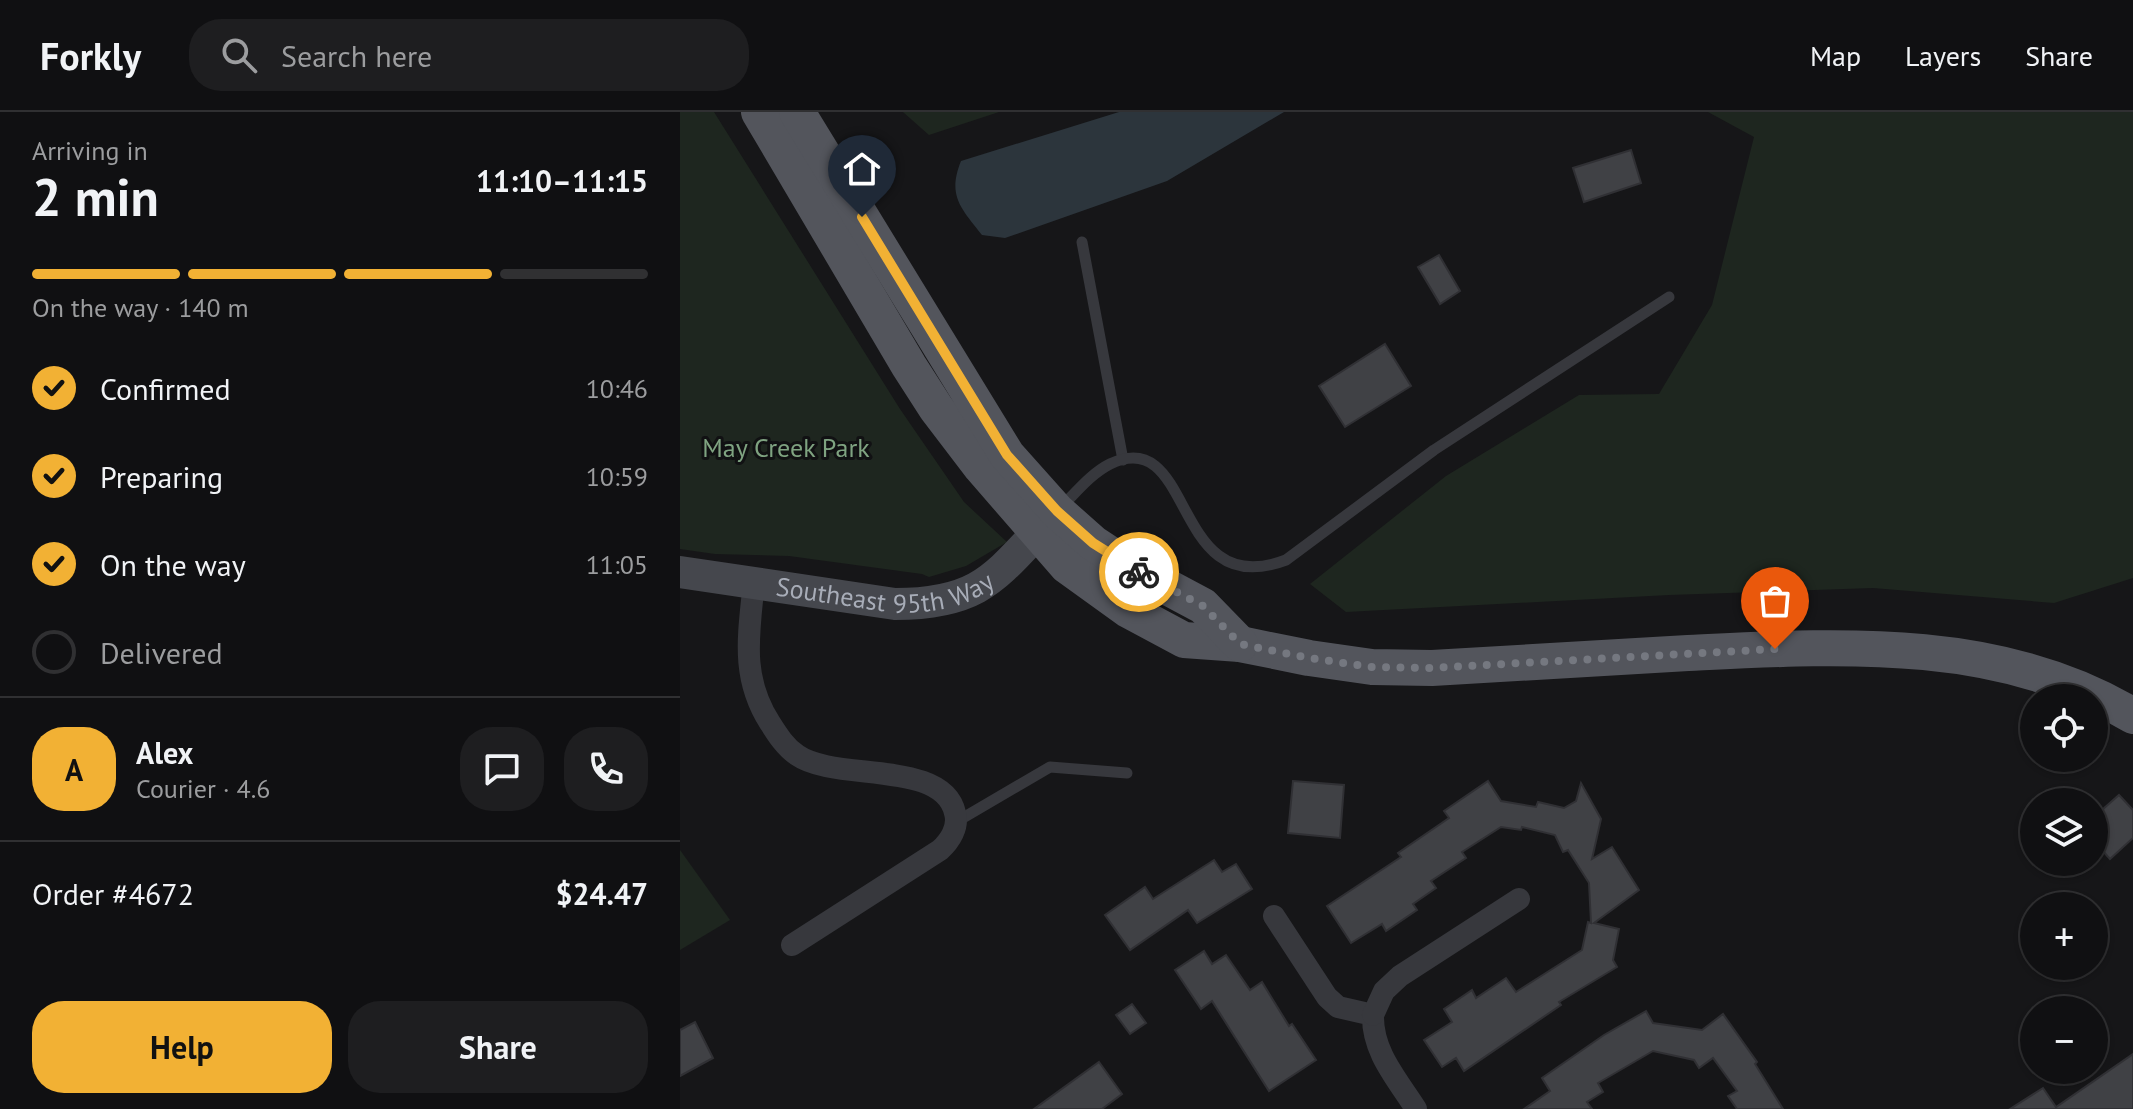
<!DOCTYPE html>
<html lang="en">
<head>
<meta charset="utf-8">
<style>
	body { margin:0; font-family:"PT Sans",sans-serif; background:#1e1e20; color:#f1f3f6; height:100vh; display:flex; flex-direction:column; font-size:30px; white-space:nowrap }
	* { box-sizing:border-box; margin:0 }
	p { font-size:26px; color:#9c9d9f }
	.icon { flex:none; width:44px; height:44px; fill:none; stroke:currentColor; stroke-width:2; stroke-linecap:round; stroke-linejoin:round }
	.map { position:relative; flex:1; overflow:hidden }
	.sheet { display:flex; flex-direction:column; background:#101012; width:680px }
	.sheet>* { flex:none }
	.fabs { position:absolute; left:1340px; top:572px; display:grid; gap:16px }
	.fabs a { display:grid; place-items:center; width:88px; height:88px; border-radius:50%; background:#101012; box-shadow:0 2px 6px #0004,0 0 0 2px #303032; font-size:40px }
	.pin { position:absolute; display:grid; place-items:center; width:68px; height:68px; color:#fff; margin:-82px -34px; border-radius:50% 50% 50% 0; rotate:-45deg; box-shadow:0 0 8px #0007 }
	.pin .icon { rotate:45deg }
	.courier { position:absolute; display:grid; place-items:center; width:80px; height:80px; margin:-40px; border:6px solid #f2b134; border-radius:50%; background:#fff; color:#222; box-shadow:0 2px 10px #0007 }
	.overview em { font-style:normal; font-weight:700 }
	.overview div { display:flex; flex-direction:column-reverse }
	.overview { display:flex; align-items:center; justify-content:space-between; height:136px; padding:0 32px }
	h1 { font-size:52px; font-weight:700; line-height:60px }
	.bar { display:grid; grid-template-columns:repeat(4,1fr); gap:12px 8px; align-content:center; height:96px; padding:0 32px }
	.bar i { height:10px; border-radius:6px; background:#303032 }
	.bar .active { background:#f2b134 }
	.bar p { grid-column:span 4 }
	.line { display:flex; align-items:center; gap:20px; padding:0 32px; border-top:2px solid #303032 }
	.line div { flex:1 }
	.round { display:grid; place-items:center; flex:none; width:84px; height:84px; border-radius:32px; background:#1e1e20 }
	ol { padding:0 32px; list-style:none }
	li { display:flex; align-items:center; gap:24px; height:88px }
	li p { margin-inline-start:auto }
	li .icon { padding:8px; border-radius:50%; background:#f2b134; color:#111; stroke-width:4 }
	li:last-child { color:#9c9d9f }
	li i { width:44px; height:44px; border:4px solid #303032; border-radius:50% }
	.cta { display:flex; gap:16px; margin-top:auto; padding:16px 32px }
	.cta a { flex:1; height:92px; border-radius:32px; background:#f2b134; color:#111; font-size:32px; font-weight:700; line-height:92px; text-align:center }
	.cta a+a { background:#1e1e20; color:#f1f3f6 }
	header { display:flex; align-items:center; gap:48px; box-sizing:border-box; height:112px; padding:0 40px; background:#101012; border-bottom:2px solid #303032 }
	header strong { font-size:38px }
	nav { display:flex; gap:44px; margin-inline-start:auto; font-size:28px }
	.search { width:560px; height:72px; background:#1e1e20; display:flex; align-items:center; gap:20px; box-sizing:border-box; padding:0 28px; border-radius:32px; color:#9c9d9f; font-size:30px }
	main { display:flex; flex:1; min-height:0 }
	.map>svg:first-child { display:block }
	.green { fill:#1e261f }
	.water { fill:#2c353c }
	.building { fill:#404145; stroke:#303034; stroke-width:2 }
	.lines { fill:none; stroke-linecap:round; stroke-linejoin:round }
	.lane { stroke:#37383d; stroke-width:11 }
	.street { stroke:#37383d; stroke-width:22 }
	.secondary { stroke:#45474d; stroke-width:32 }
	.primary { stroke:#53555c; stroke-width:36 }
	.done { stroke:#757880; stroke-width:8; stroke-dasharray:0 14.4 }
	.route { stroke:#f2b134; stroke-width:10 }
	.labels { text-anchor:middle; stroke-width:6; stroke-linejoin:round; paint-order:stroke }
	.park-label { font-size:26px; fill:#7fa381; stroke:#111113 }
	.street-label { font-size:26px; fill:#a8adb8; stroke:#111113 }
</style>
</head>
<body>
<header>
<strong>Forkly</strong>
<div class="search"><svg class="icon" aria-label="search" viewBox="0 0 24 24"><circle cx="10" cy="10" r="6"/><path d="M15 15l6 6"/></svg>Search here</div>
<nav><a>Map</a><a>Layers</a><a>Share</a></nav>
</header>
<main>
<section class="sheet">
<div class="overview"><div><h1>2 min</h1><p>Arriving in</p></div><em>11:10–11:15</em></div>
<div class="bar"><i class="active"></i><i class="active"></i><i class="active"></i><i></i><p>On the way · 140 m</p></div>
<ol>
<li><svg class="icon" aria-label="check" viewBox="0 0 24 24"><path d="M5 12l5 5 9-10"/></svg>Confirmed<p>10:46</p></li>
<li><svg class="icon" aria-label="check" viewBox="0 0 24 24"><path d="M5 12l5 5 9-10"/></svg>Preparing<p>10:59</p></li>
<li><svg class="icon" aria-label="check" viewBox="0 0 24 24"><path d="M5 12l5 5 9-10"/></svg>On the way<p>11:05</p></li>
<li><i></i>Delivered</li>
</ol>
<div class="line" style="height:144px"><b class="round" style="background:#f2b134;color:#111">A</b><div><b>Alex</b><p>Courier · 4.6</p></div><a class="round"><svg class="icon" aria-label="chat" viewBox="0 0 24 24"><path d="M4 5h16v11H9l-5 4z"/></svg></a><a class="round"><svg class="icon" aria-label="phone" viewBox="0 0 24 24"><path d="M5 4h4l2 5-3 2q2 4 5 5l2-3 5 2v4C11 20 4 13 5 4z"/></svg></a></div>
<div class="line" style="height:104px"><div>Order #4672</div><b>$24.47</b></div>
<div class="cta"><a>Help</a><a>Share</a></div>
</section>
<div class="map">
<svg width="1453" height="997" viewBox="0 0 1453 997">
	<rect width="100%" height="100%" fill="#161618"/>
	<g class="green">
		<polygon points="0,0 34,0 220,297 284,390 327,430 286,454 249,465 242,462 109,444 35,442 0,437"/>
		<polygon points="223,0 319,0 249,23"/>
		<polygon points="1028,0 1453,0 1453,466 1374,491 1193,476 989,483 666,500 630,472 766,364 899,283 979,282 1032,193 1074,25"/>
		<polygon points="0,738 50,808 0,838"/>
	</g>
	<path class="water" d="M439,0H604L487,69L325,126L302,123C281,96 267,84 281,49Z"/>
	<g class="building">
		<polygon points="951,38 961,71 904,90 893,56"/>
		<polygon points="759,143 780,179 760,192 738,155"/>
		<polygon points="705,232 731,274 665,315 639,274"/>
		<polygon points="613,669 664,673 660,726 608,721"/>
		<polygon points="808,669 821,689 856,695 858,690 884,696 896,689 901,671 921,707 912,747 932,735 959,778 914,811 939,817 933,848 937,855 879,890 881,893 784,959 776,946 762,955 744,928 772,910 764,897 792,878 796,886 826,866 836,880 902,838 908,810 911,811 909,771 888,738 883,740 875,723 842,715 841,718 821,715 782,740 786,746 751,769 756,776 733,792 737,798 706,819 702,812 671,831 647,794 721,745 718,741 769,706 764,699"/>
		<polygon points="1439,683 1453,698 1453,726 1430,747 1414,729 1414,705"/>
		<polygon points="534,748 542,760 556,752 572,777 517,811 508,798 450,838 425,803 465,775 473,787"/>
		<polygon points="524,839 532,852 546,843 570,878 582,870 609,914 612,912 636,948 589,979 532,889 521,897 495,858"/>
		<polygon points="452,892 466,911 450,922 436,903"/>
		<polygon points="966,899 973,911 1022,918 1043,902 1077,950 1075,952 1103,997 1057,997 1048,984 1057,979 1033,946 1019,956 1014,948 973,939 918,971 923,980 907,990 912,997 844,997 870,979 862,966 924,923"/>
		<polygon points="15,910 33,946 0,964 0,918"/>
		<polygon points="1453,942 1453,997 1330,997 1363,976 1376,995"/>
		<polygon points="419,950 442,982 422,997 354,997"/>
	</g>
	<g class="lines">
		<g class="lane">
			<polyline points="402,130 443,348"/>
			<path d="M379,397C395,382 410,362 430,352C516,311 490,492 606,448L754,338L989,185"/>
			<polyline points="276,710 370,655 447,661"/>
		</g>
		<g class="street">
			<path d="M74,469C69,522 60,564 90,611C97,622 105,635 117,643C155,670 263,647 275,701C279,715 270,729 260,738L112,833"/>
			<path d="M594,804L647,885L658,895L693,903C692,940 717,967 736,997"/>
			<polyline points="693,903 704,879 720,864 839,787"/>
		</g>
		<path class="secondary" id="s1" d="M0,460L215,492C305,492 317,461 375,402"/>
		<g class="primary">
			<path d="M79,0L229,254L256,296L301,355L387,454L448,498L504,528L560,532L629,546L692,555L752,556C837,551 922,546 1008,541C1156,534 1321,523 1453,604"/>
			<polyline points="117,0 327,343 377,399 413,431 448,454 523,494 560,532"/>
		</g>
	</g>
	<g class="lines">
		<polyline class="done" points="459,460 523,494 560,532 629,546 692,555 752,556 1095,537"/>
		<polyline class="route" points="182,105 327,343 377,399 413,431 459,460"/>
	</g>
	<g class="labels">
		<g class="park-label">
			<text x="106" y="345">May Creek Park</text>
		</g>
		<g class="street-label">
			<text dy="9" stroke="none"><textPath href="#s1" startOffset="208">Southeast 95th Way</textPath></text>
		</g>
	</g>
</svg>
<div class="fabs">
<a><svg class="icon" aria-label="locate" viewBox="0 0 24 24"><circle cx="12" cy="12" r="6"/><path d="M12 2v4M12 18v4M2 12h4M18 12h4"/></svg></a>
<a><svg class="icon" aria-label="layers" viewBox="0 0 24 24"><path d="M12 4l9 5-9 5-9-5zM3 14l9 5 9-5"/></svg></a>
<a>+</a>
<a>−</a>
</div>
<div class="pin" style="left:1095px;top:537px;background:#ea580c"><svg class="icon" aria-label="bag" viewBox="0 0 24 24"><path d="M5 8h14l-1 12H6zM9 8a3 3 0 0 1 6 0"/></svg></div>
<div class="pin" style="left:182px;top:105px;background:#1f2937"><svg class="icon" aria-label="home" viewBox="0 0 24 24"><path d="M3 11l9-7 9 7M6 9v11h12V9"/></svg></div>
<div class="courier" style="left:459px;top:460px"><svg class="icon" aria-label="bike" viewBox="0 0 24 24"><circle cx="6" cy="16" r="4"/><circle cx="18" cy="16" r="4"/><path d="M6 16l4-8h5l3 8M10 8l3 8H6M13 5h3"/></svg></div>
</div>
</main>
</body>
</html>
